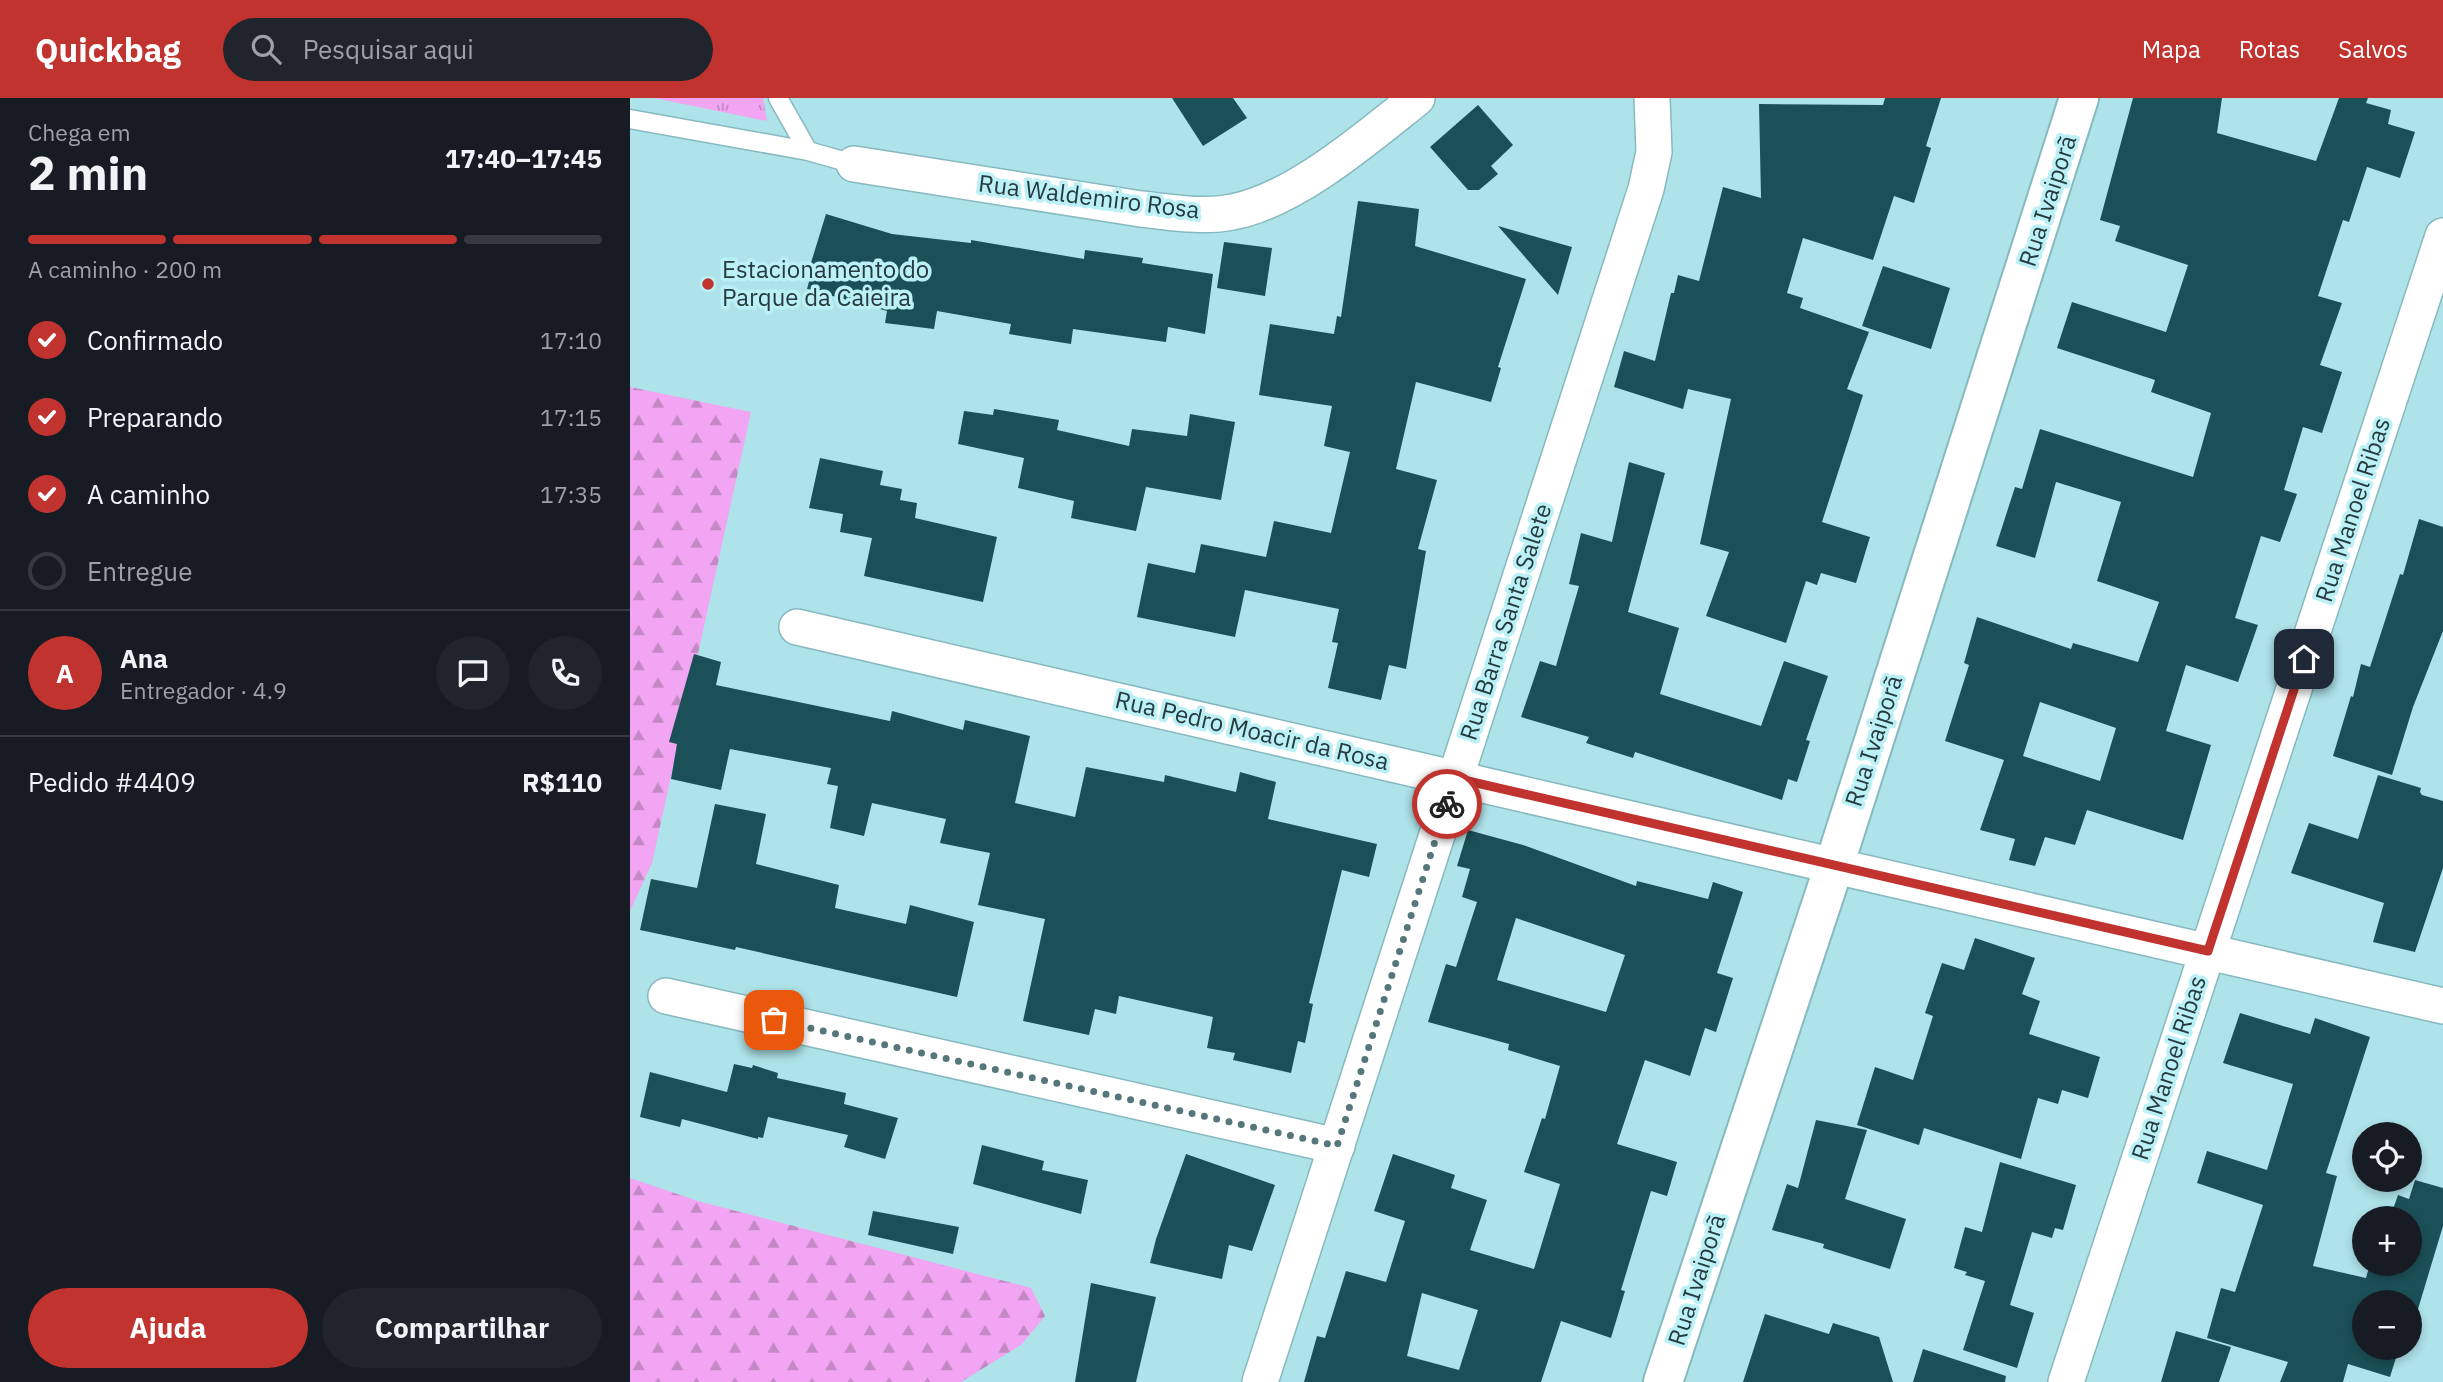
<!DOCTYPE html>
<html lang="pt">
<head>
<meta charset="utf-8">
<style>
	body { margin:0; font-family:"IBM Plex Sans",sans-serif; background:#20242c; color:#f1f3f6; height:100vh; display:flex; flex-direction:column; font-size:26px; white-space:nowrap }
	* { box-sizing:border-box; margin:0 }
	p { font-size:23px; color:#9ea1a6 }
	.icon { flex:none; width:38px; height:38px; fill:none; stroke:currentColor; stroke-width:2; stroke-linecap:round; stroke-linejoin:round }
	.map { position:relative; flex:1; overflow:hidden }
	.sheet { display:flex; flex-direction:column; background:#171b24; width:630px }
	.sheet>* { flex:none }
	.tools { position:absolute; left:1722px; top:1024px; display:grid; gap:14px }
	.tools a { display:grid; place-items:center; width:70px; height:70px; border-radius:50%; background:#171b24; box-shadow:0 4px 10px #0003; font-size:35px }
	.pin { position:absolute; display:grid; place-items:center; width:60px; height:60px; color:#fff; margin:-30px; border-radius:14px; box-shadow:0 4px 10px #0006 }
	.courier { position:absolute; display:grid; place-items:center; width:70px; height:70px; margin:-35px; border:5px solid #c1332f; border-radius:50%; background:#fff; color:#222; box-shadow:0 2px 9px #0007 }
	.head em { font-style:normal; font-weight:700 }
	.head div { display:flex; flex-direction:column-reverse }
	.head { display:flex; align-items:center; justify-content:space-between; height:119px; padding:0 28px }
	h1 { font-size:46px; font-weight:700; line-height:52px }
	.bar { display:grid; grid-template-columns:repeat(4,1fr); gap:10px 7px; align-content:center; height:84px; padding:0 28px }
	.bar i { height:9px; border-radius:5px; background:#363941 }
	.bar .on { background:#c1332f }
	.bar p { grid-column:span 4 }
	.line { display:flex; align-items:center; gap:18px; padding:0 28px; border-top:2px solid #363941 }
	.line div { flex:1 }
	.round { display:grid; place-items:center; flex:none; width:74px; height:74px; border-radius:37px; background:#20242c }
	ol { padding:0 28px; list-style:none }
	li { display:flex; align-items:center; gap:21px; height:77px }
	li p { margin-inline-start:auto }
	li .icon { padding:7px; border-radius:50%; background:#c1332f; color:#fff; stroke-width:4 }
	li:last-child { color:#9ea1a6 }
	li i { width:38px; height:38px; border:4px solid #363941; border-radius:50% }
	.cta { display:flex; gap:14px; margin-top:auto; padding:14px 28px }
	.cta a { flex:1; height:80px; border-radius:42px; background:#c1332f; color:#fff; font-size:28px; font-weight:700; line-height:80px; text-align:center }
	.cta a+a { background:#20242c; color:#f1f3f6 }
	header { display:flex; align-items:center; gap:42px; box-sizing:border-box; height:98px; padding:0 35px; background:#c1332f; color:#fff }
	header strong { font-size:33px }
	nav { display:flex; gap:38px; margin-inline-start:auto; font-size:24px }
	.search { width:490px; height:63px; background:#20242c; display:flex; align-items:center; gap:18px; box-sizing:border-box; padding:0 24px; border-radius:38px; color:#9ea1a6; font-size:26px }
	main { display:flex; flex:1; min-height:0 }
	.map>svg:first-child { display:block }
	.forest { fill:url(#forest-firs) }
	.park { fill:url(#park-tufts) }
	.building { fill:#1b5057; fill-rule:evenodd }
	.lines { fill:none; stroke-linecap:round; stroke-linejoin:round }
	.lane-casing { stroke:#86b9c0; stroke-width:21 }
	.street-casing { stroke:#86b9c0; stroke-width:38 }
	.secondary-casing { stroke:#86b9c0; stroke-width:42 }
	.lane { stroke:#fff; stroke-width:18 }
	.street { stroke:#fff; stroke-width:35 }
	.secondary { stroke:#fff; stroke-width:38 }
	.done { stroke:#55767a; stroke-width:7; stroke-dasharray:0 12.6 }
	.route { stroke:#c1332f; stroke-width:9 }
	.poi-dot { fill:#c1332f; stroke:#bbf0f7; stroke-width:2.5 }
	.labels { text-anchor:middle; stroke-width:7; stroke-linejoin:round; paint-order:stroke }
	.street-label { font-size:24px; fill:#253b3e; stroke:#bbf0f7 }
	.poi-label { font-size:24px; fill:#253b3e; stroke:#bbf0f7; text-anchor:start }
</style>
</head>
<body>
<header>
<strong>Quickbag</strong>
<div class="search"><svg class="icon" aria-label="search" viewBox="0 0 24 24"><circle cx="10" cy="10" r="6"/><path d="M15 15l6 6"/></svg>Pesquisar aqui</div>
<nav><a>Mapa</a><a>Rotas</a><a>Salvos</a></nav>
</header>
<main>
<section class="sheet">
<div class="head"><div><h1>2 min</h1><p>Chega em</p></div><em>17:40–17:45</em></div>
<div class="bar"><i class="on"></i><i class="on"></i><i class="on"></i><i></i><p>A caminho · 200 m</p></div>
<ol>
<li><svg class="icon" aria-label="check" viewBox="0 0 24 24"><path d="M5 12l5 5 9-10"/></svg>Confirmado<p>17:10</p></li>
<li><svg class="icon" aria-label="check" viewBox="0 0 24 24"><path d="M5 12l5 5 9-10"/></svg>Preparando<p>17:15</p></li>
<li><svg class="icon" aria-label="check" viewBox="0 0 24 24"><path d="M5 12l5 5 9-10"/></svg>A caminho<p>17:35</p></li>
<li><i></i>Entregue</li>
</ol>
<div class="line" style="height:126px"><b class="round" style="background:#c1332f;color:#fff">A</b><div><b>Ana</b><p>Entregador · 4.9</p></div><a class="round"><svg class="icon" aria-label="chat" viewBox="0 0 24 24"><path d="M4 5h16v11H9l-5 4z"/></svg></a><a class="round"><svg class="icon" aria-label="phone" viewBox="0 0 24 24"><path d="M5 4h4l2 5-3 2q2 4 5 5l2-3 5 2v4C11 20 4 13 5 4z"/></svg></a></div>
<div class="line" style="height:91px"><div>Pedido #4409</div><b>R$110</b></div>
<div class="cta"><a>Ajuda</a><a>Compartilhar</a></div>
</section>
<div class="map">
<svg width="1813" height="1284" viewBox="0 0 1813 1284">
	<defs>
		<pattern id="forest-firs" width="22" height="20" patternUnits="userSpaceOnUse" patternTransform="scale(1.75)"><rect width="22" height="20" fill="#f2a5f2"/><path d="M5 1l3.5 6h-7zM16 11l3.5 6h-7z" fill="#c488c5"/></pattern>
		<pattern id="park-tufts" width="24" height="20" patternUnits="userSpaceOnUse" patternTransform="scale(1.75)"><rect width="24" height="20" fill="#f2a5f2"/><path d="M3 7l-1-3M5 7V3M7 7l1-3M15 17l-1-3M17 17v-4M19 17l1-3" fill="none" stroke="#c488c5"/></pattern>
	</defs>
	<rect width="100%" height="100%" fill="#aee3ea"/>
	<g class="forest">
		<polygon points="0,289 121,314 22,765 0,813"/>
		<polygon points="0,1080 68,1103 401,1190 415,1218 391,1247 331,1284 0,1284"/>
	</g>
	<polygon class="park" points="24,0 133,0 137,23"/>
	<g class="building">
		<polygon points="542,0 603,0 617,20 573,48"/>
		<polygon points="1255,0 1311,0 1296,48 1301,50 1284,105 1264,98 1243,162 1173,140 1157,195 1173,200 1170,210 1239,234 1217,291 1233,297 1192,424 1240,439 1226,485 1191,475 1187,487 1176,483 1156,545 1076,518 1099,454 1070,446 1101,301 1058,291 1053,311 984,289 994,253 1025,263 1041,195 1044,195 1048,177 1069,183 1093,89 1131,100 1129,6 1253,7"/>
		<path d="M1503,0H1592L1587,35L1686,63L1709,0H1738L1736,5L1761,12L1758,26L1785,34L1770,80L1737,69L1719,124L1713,122L1688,198L1712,205L1690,267L1712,274L1692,335L1673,329L1654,392L1667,396L1650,444L1631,438L1605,520L1628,527L1608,584L1556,567L1536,633L1581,647L1553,742L1457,712L1445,747L1415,739L1405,768L1379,762L1385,741L1350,732L1374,662L1315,643L1339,567L1334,565L1347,519L1441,551L1443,545L1508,564L1529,504L1467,483L1491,404L1426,384L1405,460L1366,448L1385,389L1392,391L1410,331L1563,379L1581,315L1521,294L1525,282L1427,250L1442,204L1536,234L1558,167L1485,143L1490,128L1470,122ZM1410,604L1486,630L1470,683L1393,658Z"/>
		<polygon points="848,7 883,47 861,68 868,76 849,92 838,92 800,49"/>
		<polygon points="728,103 789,111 785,148 896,181 868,269 871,270 861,304 786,284 766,371 807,382 788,451 796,453 776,571 759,567 751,602 698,590 708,545 702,544 709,511 615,492 605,539 507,519 518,465 565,475 571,446 636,459 644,423 701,435 720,354 694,348 702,308 629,297 640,226 704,236 707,218 711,219"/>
		<polygon points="196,116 262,136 341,145 341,142 454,161 455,152 513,160 512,165 583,176 575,236 538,229 536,244 443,231 441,246 379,236 381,226 307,213 304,231 255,225 257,213 177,191 183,169 180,168"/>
		<polygon points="868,128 942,149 928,197"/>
		<polygon points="594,144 642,150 635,198 587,190"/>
		<polygon points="1253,168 1320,190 1301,251 1232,228"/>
		<polygon points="364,311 429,322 427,332 499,348 502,331 557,338 560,316 605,324 591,402 516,389 506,433 441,420 444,403 388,390 394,360 328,346 334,313 363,317"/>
		<polygon points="190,360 253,373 250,387 272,391 270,402 287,405 285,420 367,439 353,504 234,478 242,440 210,434 213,416 179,410"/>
		<polygon points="999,364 1035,375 998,514 1049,530 1030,596 1131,628 1154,563 1198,578 1176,642 1180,643 1167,684 1158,681 1152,702 1005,654 1003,660 956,645 959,639 891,619 910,563 926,568 949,488 939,486 951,435 982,444"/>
		<polygon points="1789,421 1813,429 1813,533 1783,609 1762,677 1703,658 1721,598 1723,599 1731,566 1740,569 1770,476 1773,477"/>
		<polygon points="64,556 91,564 86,587 260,623 262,613 333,632 335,622 400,638 385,705 445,719 456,669 534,684 535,677 606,694 610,674 646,684 638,721 747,746 739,779 712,772 679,905 683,906 675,945 668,943 661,975 603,962 605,955 577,950 583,919 489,898 486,916 465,911 459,937 393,923 415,821 348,807 360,755 310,745 316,721 242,705 234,738 200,730 208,688 197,686 201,670 100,651 91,692 41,681 47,646 39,644"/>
		<polygon points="1748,677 1791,690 1790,694 1792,697 1813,703 1813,770 1785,854 1743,844 1754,805 1661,775 1679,725 1728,741"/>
		<polygon points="85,706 136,716 126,766 209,787 205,810 276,826 280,807 344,824 327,899 106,849 105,852 10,832 21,781 67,790"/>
		<path d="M838,732L893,747L1006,788L1007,783L1078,801L1083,784L1113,794L1087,875L1103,880L1086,934L1075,930L1060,978L1015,962L987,1046L1047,1064L1037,1098L1021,1093L991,1192L995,1193L981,1240L931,1223L911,1284H674L687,1238L695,1240L716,1173L756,1184L775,1123L744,1113L763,1056L825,1077L821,1090L857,1102L840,1152L904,1171L930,1086L894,1074L912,1020L915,1021L930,968L878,952L879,946L798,924L816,866L826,869L847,804L832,799L840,771L827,768ZM886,820L995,857L976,914L867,882ZM792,1195L848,1212L829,1272L777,1258Z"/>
		<polygon points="1345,840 1405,860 1392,896 1410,903 1399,936 1470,959 1458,1000 1432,992 1428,1006 1408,1000 1391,1061 1294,1030 1289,1047 1227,1027 1245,969 1283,982 1303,918 1295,915 1312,865 1334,872"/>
		<polygon points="1610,915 1680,936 1685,920 1740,939 1696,1075 1707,1078 1683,1168 1736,1180 1740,1166 1780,1166 1780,1120 1760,1120 1768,1097 1779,1101 1785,1082 1813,1090 1813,1128 1785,1221 1780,1221 1780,1204 1734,1204 1734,1250 1769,1250 1760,1279 1718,1266 1713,1284 1650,1284 1658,1264 1577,1240 1591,1190 1605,1194 1633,1107 1567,1085 1577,1053 1637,1072 1663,986 1593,965"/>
		<polygon points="104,966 122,970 123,967 148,975 147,980 216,995 214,1006 268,1020 255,1061 214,1049 218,1037 138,1019 133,1040 128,1039 128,1041 52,1021 50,1029 10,1019 20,974 97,994"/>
		<polygon points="1186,1022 1237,1032 1215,1101 1276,1121 1260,1171 1193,1150 1194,1146 1142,1132 1157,1086 1168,1090"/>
		<polygon points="352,1047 414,1063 412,1072 458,1082 451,1116 343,1086"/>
		<polygon points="556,1056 645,1087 622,1153 599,1147 592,1181 520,1165 526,1141"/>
		<polygon points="1370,1064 1446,1087 1433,1132 1425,1130 1422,1140 1402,1134 1380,1207 1404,1215 1387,1270 1333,1252 1355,1183 1335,1177 1337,1174 1324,1170 1335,1129 1352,1134"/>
		<polygon points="243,1113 329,1129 323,1156 238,1137"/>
		<polygon points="461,1185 526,1199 506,1284 445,1284"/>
		<polygon points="1135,1216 1199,1236 1203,1225 1249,1239 1263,1284 1113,1284"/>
		<polygon points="1546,1233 1601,1249 1589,1284 1531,1284"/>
		<polygon points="1293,1251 1376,1278 1375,1284 1283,1284"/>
	</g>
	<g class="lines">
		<defs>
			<g id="lane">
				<polyline points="148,0 178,53"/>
				<polyline points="0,21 178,53 224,66"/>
			</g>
			<g id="street">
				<path d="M224,66L511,111C540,114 573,120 602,114C664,103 738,39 787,0"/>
				<polyline points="167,529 1813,908"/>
				<polyline points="36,898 707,1048"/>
				<polyline points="630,1284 1016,91 1024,54 1022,0"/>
				<polyline points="1436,1284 1813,138"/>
			</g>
			<polyline id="secondary" points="1033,1284 1204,768 1449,0"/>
		</defs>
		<use href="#lane" class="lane-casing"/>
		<use href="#street" class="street-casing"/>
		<use href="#secondary" class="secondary-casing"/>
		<use href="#lane" class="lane"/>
		<use href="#street" class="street"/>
		<use href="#secondary" class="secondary"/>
	</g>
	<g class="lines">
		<polyline class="done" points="144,922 707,1048 817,706"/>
		<polyline class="route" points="817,706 825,680 1578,853 1674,561"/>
	</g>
	<circle class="poi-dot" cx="78" cy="186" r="7"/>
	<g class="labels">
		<g class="street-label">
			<text transform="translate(459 99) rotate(7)" y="8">Rua Waldemiro Rosa</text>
			<text transform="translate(1418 103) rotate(-72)" y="8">Rua Ivaiporã</text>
			<text transform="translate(1723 412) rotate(-72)" y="8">Rua Manoel Ribas</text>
			<text transform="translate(876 524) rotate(-72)" y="8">Rua Barra Santa Salete</text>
			<text transform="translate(622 633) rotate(13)" y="8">Rua Pedro Moacir da Rosa</text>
			<text transform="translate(1244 643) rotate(-72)" y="8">Rua Ivaiporã</text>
			<text transform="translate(1539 970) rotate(-72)" y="8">Rua Manoel Ribas</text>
			<text transform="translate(1067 1182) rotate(-72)" y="8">Rua Ivaiporã</text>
		</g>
		<g class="poi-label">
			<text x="92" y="180">Estacionamento do<tspan x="92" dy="28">Parque da Caieira</tspan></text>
		</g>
	</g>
</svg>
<div class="tools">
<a><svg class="icon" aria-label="locate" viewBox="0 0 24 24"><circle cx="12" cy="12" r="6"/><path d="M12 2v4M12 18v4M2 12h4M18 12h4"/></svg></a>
<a>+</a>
<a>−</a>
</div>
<div class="pin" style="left:144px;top:922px;background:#ea580c"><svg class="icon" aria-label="bag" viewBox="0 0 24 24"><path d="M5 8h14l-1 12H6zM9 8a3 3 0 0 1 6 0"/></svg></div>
<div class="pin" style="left:1674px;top:561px;background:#1f2937"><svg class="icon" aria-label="home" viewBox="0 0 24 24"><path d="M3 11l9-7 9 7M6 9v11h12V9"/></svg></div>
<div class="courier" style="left:817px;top:706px"><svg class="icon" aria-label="bike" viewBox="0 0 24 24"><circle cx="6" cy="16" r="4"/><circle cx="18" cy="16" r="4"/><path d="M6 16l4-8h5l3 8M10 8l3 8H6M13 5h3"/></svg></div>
</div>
</main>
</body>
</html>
